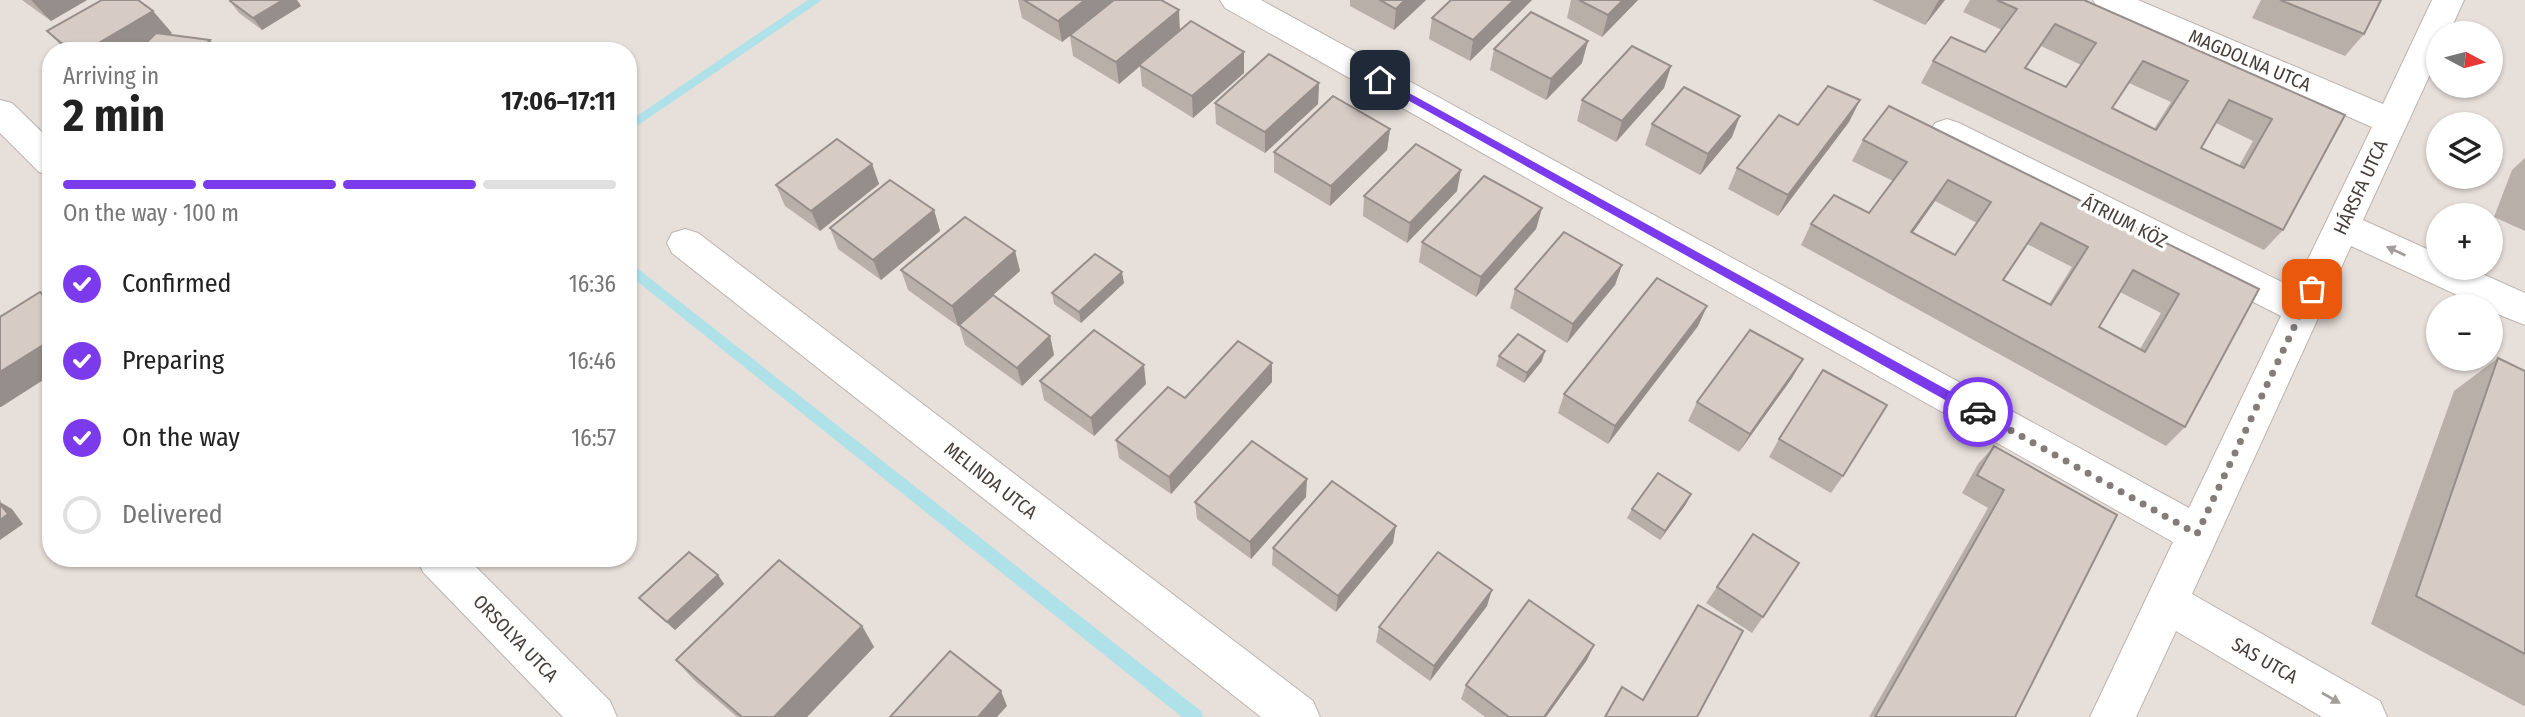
<!DOCTYPE html>
<html lang="en">
<head>
<meta charset="utf-8">
<style>
	body { margin:0; font-family:"Fira Sans Condensed",sans-serif; background:#f6f6f6; color:#222; height:100vh; display:flex; flex-direction:column; font-size:26px; white-space:nowrap }
	* { box-sizing:border-box; margin:0 }
	p { font-size:23px; color:#767676 }
	.icon { flex:none; width:38px; height:38px; fill:none; stroke:currentColor; stroke-width:2; stroke-linecap:round; stroke-linejoin:round }
	.map { position:relative; flex:1; overflow:hidden }
	.drawer { position:absolute; left:42px; top:42px; width:595px; height:525px; display:flex; flex-direction:column; background:#fff; border-radius:28px; box-shadow:0 2px 5px #0004 }
	.drawer>* { flex:none }
	.needle { width:46px; rotate:97deg }
	.tools { position:absolute; left:2426px; top:21px; display:grid; gap:14px }
	.tools a { display:grid; place-items:center; width:77px; height:77px; border-radius:50%; background:#fff; box-shadow:0 2px 5px #0004; font-size:35px }
	.pin { position:absolute; display:grid; place-items:center; width:60px; height:60px; color:#fff; margin:-30px; border-radius:14px; box-shadow:0 4px 10px #0006 }
	.courier { position:absolute; display:grid; place-items:center; width:70px; height:70px; margin:-35px; border:5px solid #7c3aed; border-radius:50%; background:#fff; color:#222; box-shadow:0 2px 9px #0007 }
	.summary em { font-style:normal; font-weight:700 }
	.summary div { display:flex; flex-direction:column-reverse }
	.summary { display:flex; align-items:center; justify-content:space-between; height:119px; padding:0 21px }
	h1 { font-size:46px; font-weight:700; line-height:52px }
	.bar { display:grid; grid-template-columns:repeat(4,1fr); gap:10px 7px; align-content:center; height:84px; padding:0 21px }
	.bar i { height:9px; border-radius:5px; background:#e0e0e0 }
	.bar .selected { background:#7c3aed }
	.bar p { grid-column:span 4 }
	ol { padding:0 21px; list-style:none }
	li { display:flex; align-items:center; gap:21px; height:77px }
	li p { margin-inline-start:auto }
	li .icon { padding:7px; border-radius:50%; background:#7c3aed; color:#fff; stroke-width:4 }
	li:last-child { color:#767676 }
	li i { width:38px; height:38px; border:4px solid #e0e0e0; border-radius:50% }
	.map>svg:first-child { display:block }
	.residential { fill:#e7dfda; fill-rule:evenodd }
	.lines { fill:none; stroke-linecap:round; stroke-linejoin:round }
	.stream { fill:#afe1e9; fill-rule:evenodd }
	.minor-casing { stroke:#beb4af; stroke-width:2 }
	.minor { fill:#fff; fill-rule:evenodd }
	.wall { fill:#b9afa9; fill-rule:evenodd }
	.shaded-wall { fill:#968e8a }
	.building { fill:#d7cbc5; stroke:#968e8a; stroke-width:2; fill-rule:evenodd }
	.oneway { fill:#a39e9c }
	.route { fill:#7c3aed }
	.done { stroke:#847c78; stroke-width:7; stroke-dasharray:0 12.6 }
	.labels { text-anchor:middle; stroke-width:7; stroke-linejoin:round; paint-order:stroke }
	.street-label { font-size:19px; fill:#473e3a; stroke:#fff }
</style>
</head>
<body>
<div class="map">
<svg width="2525" height="717" viewBox="0 0 2525 717">
	<rect width="100%" height="100%" fill="#f4efeb"/>
	<path class="residential" d="M0,0H2525V717H0ZM2438,33H2490V86H2438ZM51,51H628V558H51ZM2438,124H2490V177H2438ZM2438,215H2490V268H2438ZM2438,306H2490V359H2438Z"/>
	<g class="lines">
		<g class="stream">
			<polygon points="808,0 822,0 628,132 628,122"/>
			<polygon points="628,261 1201,711 1203,717 1182,717 628,274"/>
		</g>
		<defs>
			<g id="minor">
				<polygon points="1220,0 1261,0 2189,508 2281,316 1935,141 1930,132 1935,123 1947,119 1959,123 2294,288 2372,127 2098,8 2093,0 2138,0 2383,104 2432,0 2464,0 2449,33 2438,33 2438,57 2363,220 2438,254 2438,268 2469,268 2525,293 2525,325 2490,311 2490,306 2481,306 2351,246 2192,594 2380,701 2387,717 2322,717 2176,631 2136,717 2090,717 2173,542 1225,8"/>
				<polygon points="0,100 12,103 51,141 51,176 39,172 0,133"/>
				<polygon points="685,229 698,233 1313,701 1320,717 1261,717 672,253 667,243 672,233"/>
				<polygon points="417,558 467,558 610,701 617,717 563,717 423,572"/>
			</g>
		</defs>
		<use href="#minor" class="minor-casing"/>
		<use href="#minor" class="minor"/>
	</g>
	<g class="wall">
		<polygon points="22,0 87,0 51,21"/>
		<polygon points="231,0 297,0 301,6 262,30 239,13 230,1"/>
		<polygon points="1018,0 1161,0 1180,30 1244,52 1244,73 1193,118 1142,86 1140,66 1119,84 1073,56 1070,36 1062,42 1022,18"/>
		<polygon points="1350,0 1426,0 1394,30 1350,6"/>
		<polygon points="1451,0 1532,0 1470,61 1429,39 1432,18"/>
		<polygon points="1571,0 1638,0 1602,37 1567,18"/>
		<polygon points="1872,0 1945,0 1925,25"/>
		<path d="M1970,0H2084L2345,115L2283,230L2264,250L1921,83L1933,61L1985,52L2002,30L1963,12ZM2041,46L2081,65L2066,87L2026,68ZM2129,83L2171,102L2154,129L2112,108ZM2216,123L2253,141L2239,166L2201,148Z"/>
		<polygon points="2261,0 2381,0 2364,34 2345,56 2252,18"/>
		<polygon points="47,31 172,33 169,35 219,51 66,51"/>
		<polygon points="1494,49 1582,63 1546,100 1490,70"/>
		<polygon points="1671,66 1664,88 1616,142 1577,121 1582,100"/>
		<polygon points="1319,83 1318,104 1265,153 1216,124 1215,103"/>
		<polygon points="1860,100 1849,122 1778,216 1728,189 1737,168 1798,125"/>
		<polygon points="1652,124 1732,137 1700,175 1645,145"/>
		<polygon points="1390,129 1387,150 1330,206 1274,172 1274,152"/>
		<path d="M1863,140L2259,289L2185,427L2166,446L1801,245L1811,224L1869,213L1893,181L1852,161ZM1935,201L1977,223L1955,255L1913,232ZM2027,244L2072,267L2049,304L2003,280ZM2120,292L2161,313L2140,349L2099,327Z"/>
		<polygon points="2525,158 2525,231 2494,217 2512,170"/>
		<polygon points="872,164 879,184 820,231 785,206 776,185"/>
		<polygon points="1457,191 1407,243 1363,216 1364,196"/>
		<polygon points="1542,208 1536,229 1476,297 1419,262 1422,242"/>
		<polygon points="934,210 940,231 881,280 838,249 830,228"/>
		<polygon points="1015,251 1020,271 958,326 908,290 901,270"/>
		<polygon points="1622,265 1615,285 1567,343 1510,308 1515,289"/>
		<polygon points="1124,283 1081,323 1054,304 1052,293"/>
		<polygon points="1707,306 1698,326 1608,444 1558,413 1564,394"/>
		<polygon points="959,325 1050,336 1054,355 1022,386 965,345"/>
		<polygon points="1499,356 1542,361 1524,383 1496,366"/>
		<polygon points="2498,358 2525,371 2525,705 2524,706 2371,624 2454,391"/>
		<polygon points="1792,378 1739,452 1688,421 1697,402"/>
		<polygon points="1040,381 1146,384 1094,436 1044,400"/>
		<polygon points="1272,382 1171,494 1119,458 1116,440"/>
		<polygon points="1779,439 1843,476 1831,493 1769,457"/>
		<polygon points="1994,446 2117,515 2015,717 1869,717 1988,508 1962,493 1978,464"/>
		<polygon points="1691,494 1686,504 1660,540 1627,518 1632,509"/>
		<polygon points="1306,497 1251,559 1197,519 1195,502"/>
		<polygon points="1393,543 1336,612 1272,565 1273,548"/>
		<polygon points="718,575 724,584 675,630 647,606 639,598"/>
		<polygon points="1717,587 1763,617 1752,633 1706,603"/>
		<polygon points="1698,605 1697,717 1643,700"/>
		<polygon points="1487,606 1430,681 1376,642 1379,627"/>
		<polygon points="862,626 874,647 807,717 737,717 694,680 676,660"/>
		<polygon points="1587,660 1546,717 1485,717 1461,699 1466,685"/>
	</g>
	<g class="shaded-wall">
		<polygon points="31,0 87,0 51,21"/>
		<polygon points="283,0 297,0 301,6 262,30 253,18"/>
		<polygon points="1085,0 1115,0 1062,42 1058,21"/>
		<polygon points="1405,0 1426,0 1394,30 1396,9"/>
		<polygon points="1514,0 1532,0 1470,61 1473,40"/>
		<polygon points="1623,0 1638,0 1602,37 1608,15"/>
		<polygon points="1939,0 1945,0 1925,25 1937,3"/>
		<polygon points="1179,10 1180,32 1139,65 1140,66 1119,84 1116,62"/>
		<polygon points="153,11 172,33 142,51 85,51"/>
		<polygon points="2055,24 2041,46 2011,89 2025,68"/>
		<polygon points="210,40 219,51 200,51"/>
		<polygon points="1588,41 1582,63 1546,100 1551,79"/>
		<polygon points="1244,52 1244,73 1193,118 1192,96"/>
		<polygon points="1671,66 1664,88 1616,142 1622,121"/>
		<polygon points="1319,83 1318,104 1265,153 1265,132"/>
		<polygon points="1860,100 1849,122 1778,216 1788,195"/>
		<polygon points="1740,116 1732,137 1700,175 1708,154"/>
		<polygon points="1390,129 1387,150 1330,206 1331,186"/>
		<polygon points="872,164 879,184 820,231 811,211"/>
		<polygon points="1461,170 1457,191 1407,243 1410,223"/>
		<polygon points="1948,180 1935,201 1899,252 1911,232"/>
		<polygon points="1542,208 1536,229 1476,297 1481,277"/>
		<polygon points="934,210 940,231 881,280 873,260"/>
		<polygon points="1015,251 1020,271 958,326 952,306"/>
		<polygon points="1622,265 1615,285 1567,343 1573,324"/>
		<polygon points="1122,272 1124,283 1081,323 1079,312"/>
		<polygon points="1707,306 1698,326 1608,444 1615,426"/>
		<polygon points="1050,336 1054,355 1022,386 1017,368"/>
		<polygon points="51,340 51,375 1,407 0,407 0,372"/>
		<polygon points="1545,351 1542,361 1524,383 1527,373"/>
		<polygon points="1803,359 1792,378 1739,452 1750,434"/>
		<polygon points="1272,363 1272,382 1171,494 1169,477"/>
		<polygon points="1144,365 1146,384 1094,436 1091,418"/>
		<polygon points="1307,479 1306,497 1251,559 1250,542"/>
		<polygon points="1691,494 1686,504 1660,540 1665,531"/>
		<polygon points="0,500 1,501 0,502 12,509 23,524 0,540"/>
		<polygon points="1396,526 1393,543 1336,612 1338,596"/>
		<polygon points="178,558 199,558 189,566"/>
		<polygon points="718,575 724,584 675,630 667,622"/>
		<polygon points="1492,590 1487,606 1430,681 1434,666"/>
		<polygon points="862,626 874,647 807,717 774,717"/>
		<polygon points="1594,645 1587,660 1546,717 1544,717"/>
		<polygon points="1001,691 1007,706 997,717 978,717"/>
	</g>
	<g class="building">
		<polygon points="102,0 138,0 153,11 85,51 71,51 47,31"/>
		<polygon points="231,0 283,0 253,18 230,1"/>
		<polygon points="1024,0 1085,0 1058,21"/>
		<polygon points="1114,0 1161,0 1179,10 1116,62 1070,35"/>
		<polygon points="1380,0 1405,0 1396,9"/>
		<polygon points="1451,0 1514,0 1473,40 1432,18"/>
		<polygon points="1579,0 1623,0 1608,15"/>
		<path d="M1997,0H2084L2345,115L2283,230L1933,61L1951,37L1985,52L2017,9ZM2055,24L2096,43L2066,87L2025,68ZM2143,61L2188,81L2156,130L2112,108ZM2229,100L2272,119L2244,168L2201,148Z"/>
		<polygon points="2280,0 2381,0 2364,34"/>
		<polygon points="1531,12 1588,41 1551,79 1494,49"/>
		<polygon points="1191,21 1244,52 1192,96 1139,65"/>
		<polygon points="156,33 210,40 200,51 138,51"/>
		<polygon points="1632,46 1671,66 1622,121 1582,100"/>
		<polygon points="1269,54 1319,83 1265,132 1215,103"/>
		<polygon points="1828,86 1860,100 1788,195 1737,168 1779,115 1798,125"/>
		<polygon points="1684,87 1740,116 1708,154 1652,124"/>
		<polygon points="1333,96 1390,129 1331,186 1274,152"/>
		<path d="M1889,106L2259,289L2185,427L1811,224L1834,195L1869,213L1907,162L1863,140ZM1948,180L1991,202L1955,255L1911,232ZM2041,223L2088,247L2051,305L2003,280ZM2133,270L2179,294L2145,352L2099,327Z"/>
		<polygon points="837,139 872,164 811,211 776,185"/>
		<polygon points="1416,144 1461,170 1410,223 1364,196"/>
		<polygon points="1484,176 1542,208 1481,277 1422,242"/>
		<polygon points="890,180 934,210 873,260 830,228"/>
		<polygon points="965,217 1015,251 952,306 901,270"/>
		<polygon points="1564,232 1622,265 1573,324 1515,289"/>
		<polygon points="1095,254 1122,272 1079,312 1052,293"/>
		<polygon points="1657,278 1707,306 1615,426 1564,394"/>
		<polygon points="40,292 51,303 51,340 0,372 0,317"/>
		<polygon points="993,295 1050,336 1017,368 959,325"/>
		<polygon points="1094,330 1144,365 1091,418 1040,381"/>
		<polygon points="1750,330 1803,359 1750,434 1697,402"/>
		<polygon points="1518,334 1545,351 1527,373 1499,356"/>
		<polygon points="1238,341 1272,363 1169,477 1116,440 1168,387 1185,398"/>
		<polygon points="2498,358 2525,371 2525,654 2416,596"/>
		<polygon points="1823,370 1887,405 1843,476 1779,439"/>
		<polygon points="1252,441 1307,479 1250,542 1195,502"/>
		<polygon points="1994,446 2117,515 2015,717 1875,717 2004,490 1977,475"/>
		<polygon points="1658,473 1691,494 1665,531 1632,509"/>
		<polygon points="1332,481 1396,526 1338,596 1273,548"/>
		<polygon points="0,504 8,514 0,520"/>
		<polygon points="1753,534 1799,563 1763,617 1717,587"/>
		<polygon points="689,552 718,575 667,622 639,598"/>
		<polygon points="1438,552 1492,590 1434,666 1379,627"/>
		<polygon points="779,560 862,626 774,717 742,717 676,660"/>
		<polygon points="1529,600 1594,645 1544,717 1509,717 1466,685"/>
		<polygon points="1698,605 1743,631 1697,717 1605,717 1622,687 1643,700"/>
		<polygon points="950,651 1001,691 978,717 890,717"/>
	</g>
	<defs><path id="oneway-solid" d="M-6-.8H1V-3.2L6.5 0L1 3.2V.8H-6Z" transform="scale(1.75)"/></defs>
	<g class="oneway">
		<use href="#oneway-solid" transform="translate(2396 251) rotate(-155)"/>
		<use href="#oneway-solid" transform="translate(2331 698) rotate(30)"/>
	</g>
	<polygon class="route" points="1380,77 1982,409 1982,416 1974,416 1377,83 1375,80"/>
	<g class="lines">
		<polyline class="done" points="1978,412 2197,534 2312,289"/>
	</g>
	<g class="labels">
		<g class="street-label">
			<text transform="translate(2250 60) rotate(23)" y="7">MAGDOLNA UTCA</text>
			<text transform="translate(2360 187) rotate(-65)" y="7">HÁRSFA UTCA</text>
			<text transform="translate(2125 221) rotate(27)" y="7">ÁTRIUM KÖZ</text>
			<text transform="translate(991 480) rotate(38)" y="7">MELINDA UTCA</text>
			<text transform="translate(516 638) rotate(46)" y="7">ORSOLYA UTCA</text>
			<text transform="translate(2265 660) rotate(30)" y="7">SAS UTCA</text>
		</g>
	</g>
</svg>
<div class="tools">
<a><svg class="needle" viewBox="-14 -14 28 28"><path d="M0-13l5 13h-10z" fill="#e53935"/><path d="M0 13l5-13h-10z" fill="#767676"/></svg></a>
<a><svg class="icon" aria-label="layers" viewBox="0 0 24 24"><path d="M12 4l9 5-9 5-9-5zM3 14l9 5 9-5"/></svg></a>
<a>+</a>
<a>−</a>
</div>
<div class="pin" style="left:2312px;top:289px;background:#ea580c"><svg class="icon" aria-label="bag" viewBox="0 0 24 24"><path d="M5 8h14l-1 12H6zM9 8a3 3 0 0 1 6 0"/></svg></div>
<div class="pin" style="left:1380px;top:80px;background:#1f2937"><svg class="icon" aria-label="home" viewBox="0 0 24 24"><path d="M3 11l9-7 9 7M6 9v11h12V9"/></svg></div>
<div class="courier" style="left:1978px;top:412px"><svg class="icon" aria-label="car" viewBox="0 0 24 24"><path d="M5 17H2v-5l4-1 3-4h7l3 4 3 1v5h-3M9 17h6M6 11h13"/><circle cx="7" cy="17" r="2"/><circle cx="17" cy="17" r="2"/></svg></div>
<section class="drawer">
<div class="summary"><div><h1>2 min</h1><p>Arriving in</p></div><em>17:06–17:11</em></div>
<div class="bar"><i class="selected"></i><i class="selected"></i><i class="selected"></i><i></i><p>On the way · 100 m</p></div>
<ol>
<li><svg class="icon" aria-label="check" viewBox="0 0 24 24"><path d="M5 12l5 5 9-10"/></svg>Confirmed<p>16:36</p></li>
<li><svg class="icon" aria-label="check" viewBox="0 0 24 24"><path d="M5 12l5 5 9-10"/></svg>Preparing<p>16:46</p></li>
<li><svg class="icon" aria-label="check" viewBox="0 0 24 24"><path d="M5 12l5 5 9-10"/></svg>On the way<p>16:57</p></li>
<li><i></i>Delivered</li>
</ol>
</section>
</div>
</body>
</html>
